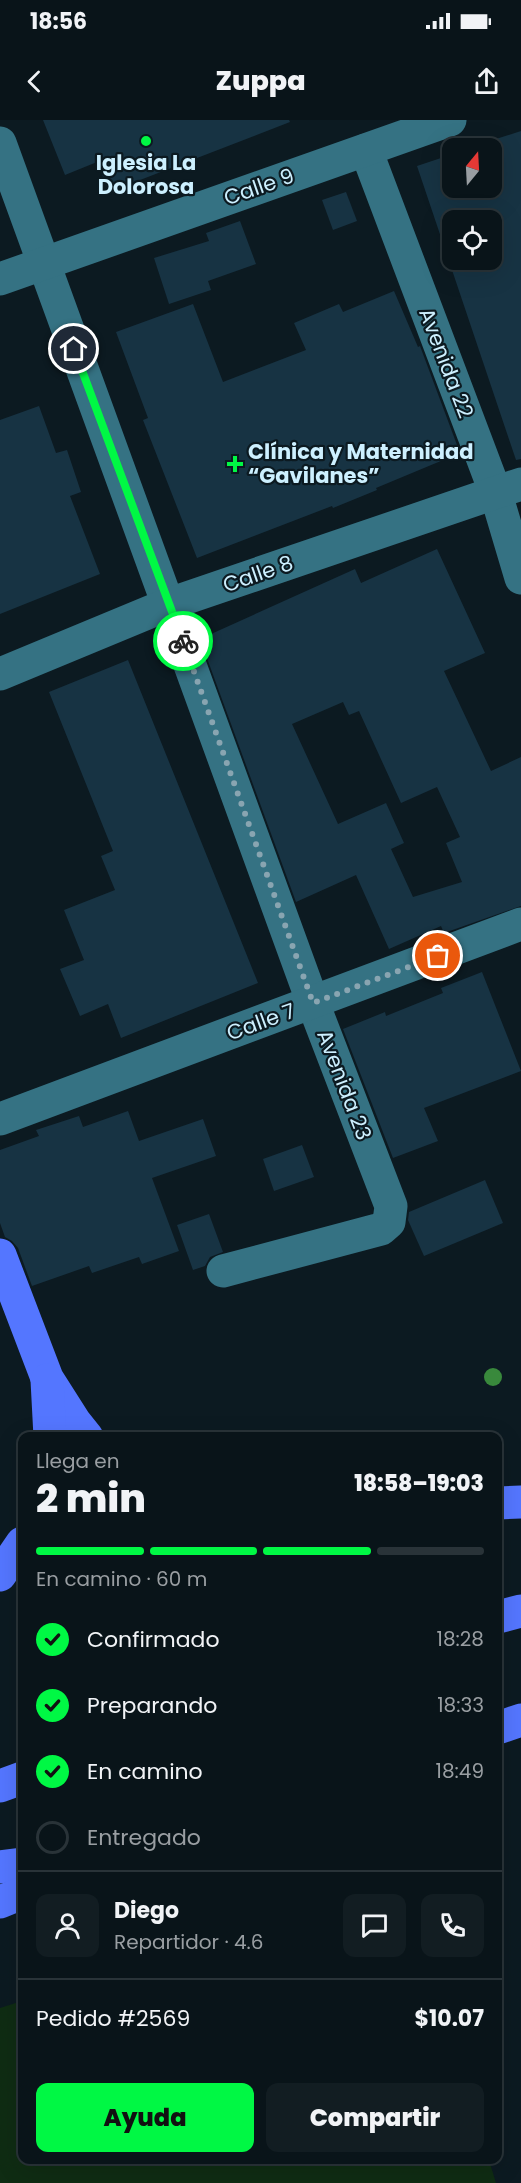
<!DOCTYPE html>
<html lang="es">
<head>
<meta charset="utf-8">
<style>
	body { margin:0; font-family:Poppins,sans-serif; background:#121d22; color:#f1f3f6; height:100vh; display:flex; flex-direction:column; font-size:22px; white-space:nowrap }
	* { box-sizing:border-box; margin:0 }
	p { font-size:20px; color:#999ea2 }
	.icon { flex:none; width:33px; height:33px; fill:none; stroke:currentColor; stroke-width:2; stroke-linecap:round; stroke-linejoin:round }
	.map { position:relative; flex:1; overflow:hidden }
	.details { position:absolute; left:18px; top:1312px; width:484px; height:732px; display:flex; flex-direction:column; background:#091419; border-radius:12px; box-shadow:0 6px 24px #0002,0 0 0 2px #293338 }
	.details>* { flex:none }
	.needle { width:39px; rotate:18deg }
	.tools { position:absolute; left:442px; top:18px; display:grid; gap:12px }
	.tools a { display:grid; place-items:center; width:60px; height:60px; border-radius:12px; background:#091419; box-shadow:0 6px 24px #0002,0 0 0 2px #293338; font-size:30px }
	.pin { position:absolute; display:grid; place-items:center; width:51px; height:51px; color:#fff; margin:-26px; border:3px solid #fff; border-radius:50%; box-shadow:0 2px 6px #0007 }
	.courier { position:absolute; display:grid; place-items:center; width:60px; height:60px; margin:-30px; border:4px solid #00f844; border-radius:50%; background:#fff; color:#222; box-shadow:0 2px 8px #0007 }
	.summary em { font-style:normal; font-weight:800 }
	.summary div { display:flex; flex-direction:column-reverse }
	.summary { display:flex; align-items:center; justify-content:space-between; height:102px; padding:0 18px }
	h1 { font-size:39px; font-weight:800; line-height:45px }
	.bar { display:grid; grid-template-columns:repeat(4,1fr); gap:9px 6px; align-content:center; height:72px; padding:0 18px }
	.bar i { height:8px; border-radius:4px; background:#293338 }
	.bar .current { background:#00f844 }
	.bar p { grid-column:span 4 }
	.line { display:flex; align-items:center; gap:15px; padding:0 18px; border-top:2px solid #293338 }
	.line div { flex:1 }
	.round { display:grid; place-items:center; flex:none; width:63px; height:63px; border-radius:12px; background:#121d22 }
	ol { padding:0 18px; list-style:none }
	li { display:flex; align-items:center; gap:18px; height:66px }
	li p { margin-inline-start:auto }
	li .icon { padding:6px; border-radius:50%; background:#00f844; color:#111; stroke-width:4 }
	li:last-child { color:#999ea2 }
	li i { width:33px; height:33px; border:3px solid #293338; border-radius:50% }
	.button { display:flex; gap:12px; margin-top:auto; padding:12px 18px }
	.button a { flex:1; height:69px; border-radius:12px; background:#00f844; color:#111; font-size:24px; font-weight:800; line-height:69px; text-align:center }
	.button a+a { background:#121d22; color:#f1f3f6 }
	.status { display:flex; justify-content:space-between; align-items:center; height:42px; padding:0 30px; background:#091419; direction:ltr }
	.status svg { height:16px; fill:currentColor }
	header { display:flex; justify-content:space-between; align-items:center; height:78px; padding:0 18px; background:#091419; font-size:27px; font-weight:800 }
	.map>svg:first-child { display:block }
	.green { fill:#0f2c13 }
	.building { fill:#173343; fill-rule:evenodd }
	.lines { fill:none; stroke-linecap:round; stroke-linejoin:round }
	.minor { stroke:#357283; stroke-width:33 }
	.major { stroke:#5476ff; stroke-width:33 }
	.tree { fill:#39893c }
	.done { stroke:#89a5b1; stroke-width:6; stroke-dasharray:0 10.8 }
	.route { stroke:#00f844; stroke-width:8 }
	.poi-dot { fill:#00f844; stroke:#0c1a21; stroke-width:2 }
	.labels { text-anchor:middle; stroke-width:4.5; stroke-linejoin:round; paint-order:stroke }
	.poi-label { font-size:21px; font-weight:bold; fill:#cdf0ff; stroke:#0c1a21 }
	.street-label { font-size:21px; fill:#cdf0ff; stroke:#0c1a21 }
</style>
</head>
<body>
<div class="status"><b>18:56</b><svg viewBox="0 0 49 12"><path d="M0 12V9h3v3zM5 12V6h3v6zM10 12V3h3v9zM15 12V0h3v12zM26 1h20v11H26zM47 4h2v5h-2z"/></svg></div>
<header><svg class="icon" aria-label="back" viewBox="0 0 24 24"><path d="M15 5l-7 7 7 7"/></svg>Zuppa<svg class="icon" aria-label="share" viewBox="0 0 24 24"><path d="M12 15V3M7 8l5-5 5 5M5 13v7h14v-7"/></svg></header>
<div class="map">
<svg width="521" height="2063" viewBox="0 0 521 2063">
	<rect width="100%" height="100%" fill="#0c1a21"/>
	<polygon class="green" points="22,1881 22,2040 489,2040 496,2063 0,2063 0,1888"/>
	<g class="building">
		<polygon points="43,0 289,0 290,2 109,72 97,42 65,55"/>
		<path d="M521,11V339L516,340L417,46L453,34V68H492V28H468ZM453,100H492V140H453Z"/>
		<polygon points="346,72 357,101 333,110 322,80"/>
		<polygon points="240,101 256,144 208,161 211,170 169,184 154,138 209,121 206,113"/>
		<polygon points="394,171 418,227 420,226 460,333 376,368 377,370 333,388 332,386 197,438 143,300 148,298 116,212 193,184 223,262 306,230 294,203 339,184 343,192"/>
		<polygon points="39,286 56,333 67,330 81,372 70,376 100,454 0,494 0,300"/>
		<path d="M437,429L485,533L444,551L491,651L521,637V786L444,813L441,806L389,829L356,755L296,782L200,519L355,449L361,463ZM343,582L349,595L359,591L401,683L437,667L460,717L446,723L462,762L413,777L391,729L404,723L386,683L338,704L292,604Z"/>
		<polygon points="128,540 258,863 121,918 108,884 80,896 60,849 84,840 64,790 115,770 101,736 113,731 49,572"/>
		<polygon points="482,852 521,951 424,988 438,1021 393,1038 343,909 385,892 386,896 443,873 441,868"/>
		<polygon points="128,991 139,1021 203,999 216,1036 152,1058 179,1131 142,1144 139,1137 92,1153 89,1146 32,1166 18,1128 12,1121 5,1117 0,1103 0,1030 39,1016 36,1010 79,996 83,1007"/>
		<polygon points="302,1025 314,1057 274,1071 263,1039"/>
		<polygon points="485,1060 503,1103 424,1136 408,1100 409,1092"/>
		<polygon points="209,1094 223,1132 210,1137 205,1146 193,1150 177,1105"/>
	</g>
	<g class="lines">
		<g class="minor">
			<polyline points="0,23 313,883 391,1086 389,1102 381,1109 223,1151"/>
			<polyline points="366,30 496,374 521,458"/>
			<polyline points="0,159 450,0"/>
			<polyline points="0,554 169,484 521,364"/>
			<polyline points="0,999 521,804"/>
		</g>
		<g class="major">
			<polyline points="0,1135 47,1258 75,1302 87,1317"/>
			<polyline points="47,1260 50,1317"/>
			<polyline points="498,1383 521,1382"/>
			<polyline points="0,1455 22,1423"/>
			<polyline points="498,1497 521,1491"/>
			<polyline points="498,1608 521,1600"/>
			<polyline points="0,1666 22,1658"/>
			<polyline points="0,1747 22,1744"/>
			<polyline points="0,1782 22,1773"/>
		</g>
	</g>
	<circle class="tree" cx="493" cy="1257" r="9"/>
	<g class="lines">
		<polyline class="done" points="183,521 313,883 438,836"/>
		<polyline class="route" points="74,229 183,521"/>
	</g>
	<g class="poi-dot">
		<circle cx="146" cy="21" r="6"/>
		<path d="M232 335h6v6h6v6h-6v6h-6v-6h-6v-6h6z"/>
	</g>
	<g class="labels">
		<g class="poi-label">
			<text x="146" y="50">Iglesia La<tspan x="146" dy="24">Dolorosa</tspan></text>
			<text x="248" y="339" text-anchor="start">Clínica y Maternidad<tspan x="248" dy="24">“Gavilanes”</tspan></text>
		</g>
		<g class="street-label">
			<text transform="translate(259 67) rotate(-19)" y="7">Calle 9</text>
			<text transform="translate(446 243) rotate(69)" y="7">Avenida 22</text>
			<text transform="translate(258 454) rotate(-19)" y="7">Calle 8</text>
			<text transform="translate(261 902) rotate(-20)" y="7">Calle 7</text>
			<text transform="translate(344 965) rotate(69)" y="7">Avenida 23</text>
		</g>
	</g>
</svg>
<div class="tools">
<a><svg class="needle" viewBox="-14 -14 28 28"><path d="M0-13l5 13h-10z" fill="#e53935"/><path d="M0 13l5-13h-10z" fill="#999ea2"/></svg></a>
<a><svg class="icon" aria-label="locate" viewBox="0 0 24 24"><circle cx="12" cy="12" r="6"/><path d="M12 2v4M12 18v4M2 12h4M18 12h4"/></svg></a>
</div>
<div class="pin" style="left:438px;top:836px;background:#ea580c"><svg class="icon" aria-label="bag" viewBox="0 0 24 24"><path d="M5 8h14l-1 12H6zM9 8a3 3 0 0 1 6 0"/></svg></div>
<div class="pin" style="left:74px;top:229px;background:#1f2937"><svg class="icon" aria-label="home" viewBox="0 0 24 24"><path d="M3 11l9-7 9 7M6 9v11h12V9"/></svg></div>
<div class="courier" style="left:183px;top:521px"><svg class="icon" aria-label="bike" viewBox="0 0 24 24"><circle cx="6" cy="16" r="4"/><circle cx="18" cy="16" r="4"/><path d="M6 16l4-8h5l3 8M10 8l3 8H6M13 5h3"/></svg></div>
<section class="details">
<div class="summary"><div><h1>2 min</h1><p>Llega en</p></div><em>18:58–19:03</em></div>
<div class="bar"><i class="current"></i><i class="current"></i><i class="current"></i><i></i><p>En camino · 60 m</p></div>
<ol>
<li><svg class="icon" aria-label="check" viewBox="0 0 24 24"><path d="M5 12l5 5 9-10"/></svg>Confirmado<p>18:28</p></li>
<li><svg class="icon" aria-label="check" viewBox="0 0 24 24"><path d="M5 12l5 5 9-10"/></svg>Preparando<p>18:33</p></li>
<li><svg class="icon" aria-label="check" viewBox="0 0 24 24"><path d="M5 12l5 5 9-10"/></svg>En camino<p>18:49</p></li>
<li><i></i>Entregado</li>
</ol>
<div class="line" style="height:108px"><a class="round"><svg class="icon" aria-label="person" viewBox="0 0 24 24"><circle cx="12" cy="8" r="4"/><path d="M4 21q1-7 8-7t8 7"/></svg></a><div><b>Diego</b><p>Repartidor · 4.6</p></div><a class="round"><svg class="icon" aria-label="chat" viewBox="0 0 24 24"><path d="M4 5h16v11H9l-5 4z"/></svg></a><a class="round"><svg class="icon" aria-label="phone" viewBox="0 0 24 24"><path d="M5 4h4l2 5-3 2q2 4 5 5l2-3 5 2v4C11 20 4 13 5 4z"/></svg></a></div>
<div class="line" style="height:78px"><div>Pedido #2569</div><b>$10.07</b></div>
<div class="button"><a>Ayuda</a><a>Compartir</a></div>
</section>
</div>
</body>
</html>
